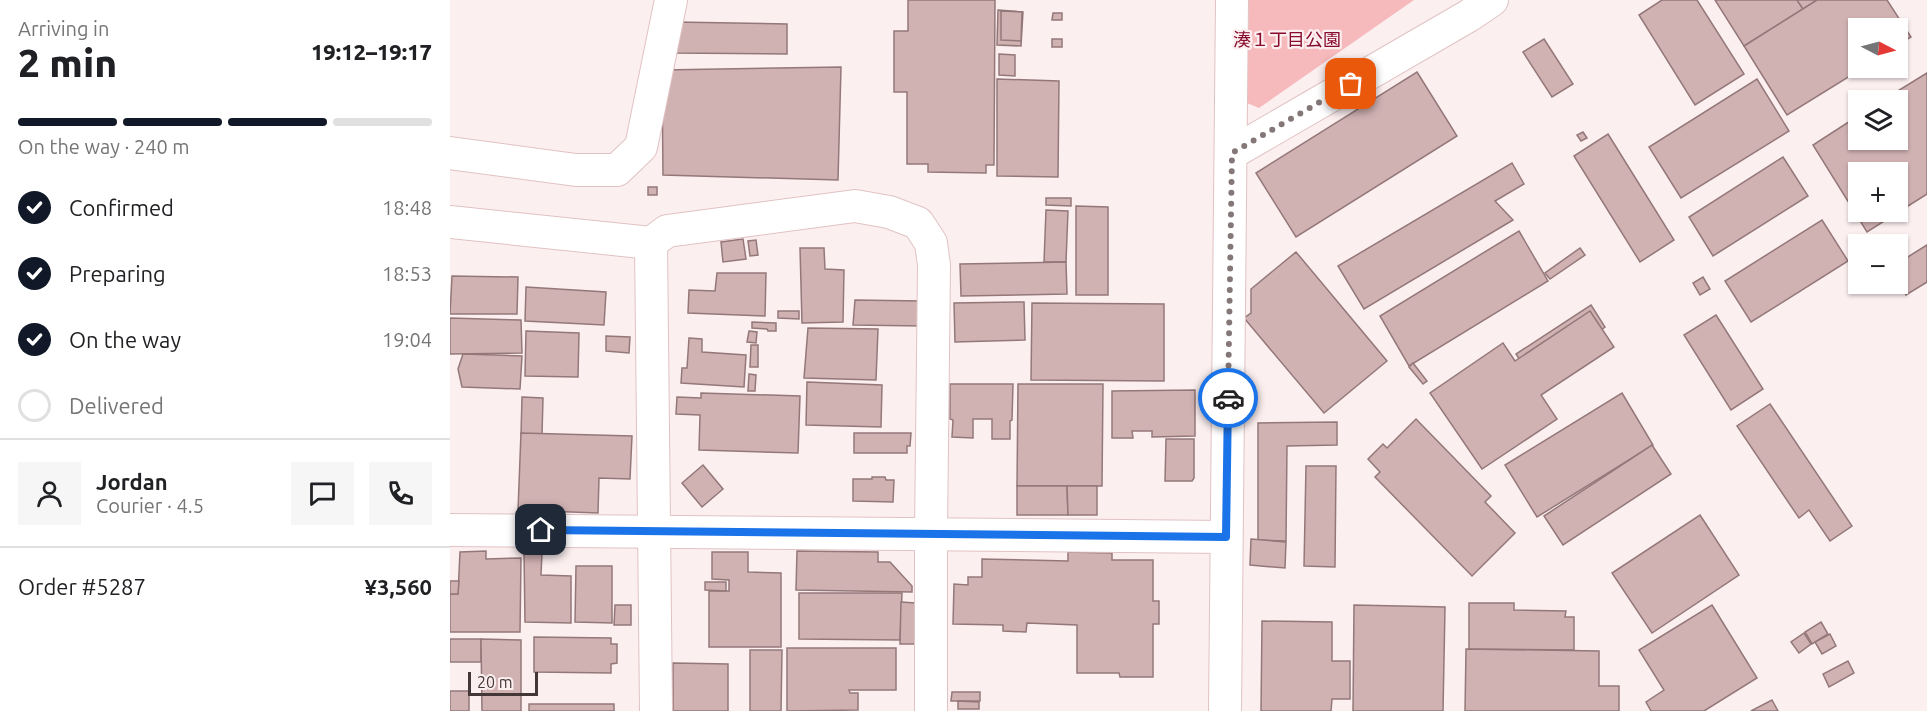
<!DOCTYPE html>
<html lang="en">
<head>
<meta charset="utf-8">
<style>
	body { margin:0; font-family:Ubuntu,"Noto Sans JP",sans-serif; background:#f6f6f6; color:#202124; height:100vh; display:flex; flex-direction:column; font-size:22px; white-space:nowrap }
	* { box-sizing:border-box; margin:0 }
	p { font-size:20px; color:#757577 }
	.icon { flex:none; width:33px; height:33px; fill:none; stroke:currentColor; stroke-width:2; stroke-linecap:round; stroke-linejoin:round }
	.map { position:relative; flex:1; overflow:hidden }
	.drawer { display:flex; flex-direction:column; background:#fff; width:450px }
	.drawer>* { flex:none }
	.needle { width:39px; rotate:96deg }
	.tools { position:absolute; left:1398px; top:18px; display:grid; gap:12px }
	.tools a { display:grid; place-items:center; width:60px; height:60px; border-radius:0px; background:#fff; box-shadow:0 2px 4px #0004; font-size:30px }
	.scale { position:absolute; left:18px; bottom:15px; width:70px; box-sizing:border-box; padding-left:6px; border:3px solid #443738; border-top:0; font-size:16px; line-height:21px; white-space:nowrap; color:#443738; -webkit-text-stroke:4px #fceff0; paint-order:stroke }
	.pin { position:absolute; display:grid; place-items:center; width:51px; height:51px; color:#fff; margin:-26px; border-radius:12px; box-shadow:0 3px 9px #0006 }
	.courier { position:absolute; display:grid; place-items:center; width:60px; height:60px; margin:-30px; border:4px solid #1a73e8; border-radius:50%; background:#fff; color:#222; box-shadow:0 2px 8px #0007 }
	.summary em { font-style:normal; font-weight:800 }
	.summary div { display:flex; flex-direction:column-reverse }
	.summary { display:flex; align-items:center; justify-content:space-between; height:102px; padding:0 18px }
	h1 { font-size:39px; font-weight:800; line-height:45px }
	.bar { display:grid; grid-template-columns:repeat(4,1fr); gap:9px 6px; align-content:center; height:72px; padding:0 18px }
	.bar i { height:8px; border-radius:4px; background:#e0e0e0 }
	.bar .current { background:#111827 }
	.bar p { grid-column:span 4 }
	.line { display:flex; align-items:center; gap:15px; padding:0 18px; border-top:2px solid #e0e0e0 }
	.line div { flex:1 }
	.round { display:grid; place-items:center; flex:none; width:63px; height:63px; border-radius:0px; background:#f6f6f6 }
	ol { padding:0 18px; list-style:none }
	li { display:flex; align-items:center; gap:18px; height:66px }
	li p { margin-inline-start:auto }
	li .icon { padding:6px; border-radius:50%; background:#111827; color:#fff; stroke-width:4 }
	li:last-child { color:#757577 }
	li i { width:33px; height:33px; border:3px solid #e0e0e0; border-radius:50% }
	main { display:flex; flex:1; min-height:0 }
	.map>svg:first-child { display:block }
	.green { fill:#f6b9bc }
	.building { fill:#d1b2b3; stroke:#947879; stroke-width:1.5; fill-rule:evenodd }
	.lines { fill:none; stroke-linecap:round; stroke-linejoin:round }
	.minor-casing { stroke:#e1c2c3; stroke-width:34 }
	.minor { stroke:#fff; stroke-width:32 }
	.done { stroke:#847778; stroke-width:6; stroke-dasharray:0 10.8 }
	.route { stroke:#1a73e8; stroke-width:8 }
	.labels { text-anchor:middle; stroke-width:4.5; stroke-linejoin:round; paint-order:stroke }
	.park-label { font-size:18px; fill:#880c2b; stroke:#fceff0 }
</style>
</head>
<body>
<main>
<section class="drawer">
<div class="summary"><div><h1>2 min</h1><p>Arriving in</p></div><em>19:12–19:17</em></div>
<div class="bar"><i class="current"></i><i class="current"></i><i class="current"></i><i></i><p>On the way · 240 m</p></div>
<ol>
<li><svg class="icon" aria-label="check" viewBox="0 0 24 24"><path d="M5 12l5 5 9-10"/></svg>Confirmed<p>18:48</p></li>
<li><svg class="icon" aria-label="check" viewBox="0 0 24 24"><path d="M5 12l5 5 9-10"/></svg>Preparing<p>18:53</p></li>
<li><svg class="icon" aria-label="check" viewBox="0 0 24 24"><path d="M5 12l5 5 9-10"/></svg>On the way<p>19:04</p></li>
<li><i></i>Delivered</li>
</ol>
<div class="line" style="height:108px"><a class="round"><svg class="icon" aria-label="person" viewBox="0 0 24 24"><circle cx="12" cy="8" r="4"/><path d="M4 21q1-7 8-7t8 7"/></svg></a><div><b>Jordan</b><p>Courier · 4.5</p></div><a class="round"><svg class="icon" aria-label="chat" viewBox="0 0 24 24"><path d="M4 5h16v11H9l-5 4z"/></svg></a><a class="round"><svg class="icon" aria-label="phone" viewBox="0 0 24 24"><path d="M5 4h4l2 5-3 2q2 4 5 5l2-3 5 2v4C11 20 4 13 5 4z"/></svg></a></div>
<div class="line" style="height:78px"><div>Order #5287</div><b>¥3,560</b></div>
</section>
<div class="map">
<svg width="1477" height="711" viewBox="0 0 1477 711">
	<rect width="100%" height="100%" fill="#fceff0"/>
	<polygon class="green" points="799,0 964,0 809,108 797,103"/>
	<g class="building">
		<polygon points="458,0 545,0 544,165 536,165 536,173 478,172 478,164 457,164 457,92 444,92 444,31 458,31"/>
		<polygon points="1212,0 1247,0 1294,74 1245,105 1189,15"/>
		<polygon points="1265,0 1347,0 1353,9 1294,46"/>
		<polygon points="1347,0 1367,0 1353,9"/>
		<polygon points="1367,0 1437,0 1461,37 1448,45 1448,28 1408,28 1408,68 1413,68 1337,115 1294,46"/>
		<polygon points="548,10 573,12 571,46 547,45"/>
		<polygon points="551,11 572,12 571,41 551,40"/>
		<polygon points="603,13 612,13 612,20 602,20"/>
		<polygon points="224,22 337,24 337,54 223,53"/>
		<rect x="602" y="39" width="10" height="8"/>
		<polygon points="1094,39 1123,84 1102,97 1073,52"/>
		<polygon points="549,54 565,55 565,76 549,75"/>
		<polygon points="391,67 388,180 213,175 212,70"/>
		<polygon points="967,72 1007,136 846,237 806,173"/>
		<path d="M1477,73V194L1417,232L1363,145L1408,116V140H1448V100H1433ZM1408,172H1448V212H1408Z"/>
		<polygon points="547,79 609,81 608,177 547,176"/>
		<polygon points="1307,79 1339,131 1231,198 1199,147"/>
		<polygon points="1133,132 1137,138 1131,141 1127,135"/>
		<polygon points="1158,134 1224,240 1190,262 1124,156"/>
		<polygon points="1333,157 1358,196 1263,256 1239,217"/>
		<polygon points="1062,163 1074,184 1045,201 1063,220 914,309 888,266"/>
		<rect x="198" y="187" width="9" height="8"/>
		<polygon points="596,198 621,198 621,206 596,205"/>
		<polygon points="626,206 658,207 658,295 626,295"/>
		<polygon points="596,210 618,211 616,262 594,262"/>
		<polygon points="1372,220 1398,261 1301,322 1275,281"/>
		<polygon points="1069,231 1098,281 959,366 930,316"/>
		<polygon points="293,239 296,259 273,262 271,242"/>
		<polygon points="306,240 308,255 300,256 298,241"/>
		<polygon points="1477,245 1477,282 1456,295 1448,281 1448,263"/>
		<polygon points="350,248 374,248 375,269 394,270 393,322 352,323"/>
		<polygon points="1130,248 1135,255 1100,279 1095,273"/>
		<polygon points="846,252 937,361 874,413 794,318 801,313 801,289"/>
		<polygon points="616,262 617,294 511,296 510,264"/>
		<polygon points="267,273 316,273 315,316 238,313 239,290 265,291"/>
		<polygon points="2,276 68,277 67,314 0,314"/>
		<polygon points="1253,277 1260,289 1250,295 1243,283"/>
		<polygon points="76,287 156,292 154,325 75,321"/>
		<polygon points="405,300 472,301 472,326 403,325"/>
		<polygon points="574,302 575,340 505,342 504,303"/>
		<polygon points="582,303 714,304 714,381 581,380"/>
		<polygon points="1141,305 1155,327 1147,333 1155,344 1087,387 1066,354"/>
		<polygon points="328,311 349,311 349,319 328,318"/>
		<polygon points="1140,311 1164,347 1091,395 1107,419 1032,469 980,393 1053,343 1065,361"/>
		<polygon points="1266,315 1313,389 1281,410 1234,335"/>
		<polygon points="0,318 71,320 72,353 0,354"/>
		<polygon points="302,322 326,323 326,331 318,331 317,329 302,328"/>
		<polygon points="358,328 428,329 426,380 354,378"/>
		<polygon points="76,331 129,333 128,377 75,376"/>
		<polygon points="299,331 307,332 306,343 297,342"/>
		<polygon points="156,336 180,337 179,353 156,351"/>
		<polygon points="239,338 252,339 252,352 296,355 294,387 231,383 232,368 237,368"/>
		<polygon points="301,345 308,345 308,367 300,367"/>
		<polygon points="13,354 72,356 70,389 12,387 8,369"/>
		<polygon points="963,363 977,381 973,384 959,367"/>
		<polygon points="299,374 306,375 305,391 298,391"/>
		<polygon points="357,382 432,385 431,427 356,425"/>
		<polygon points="500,384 563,384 562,420 560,421 560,439 542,439 542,419 523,419 523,438 502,437 503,420 500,419"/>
		<polygon points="568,384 653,384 652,486 567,486"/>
		<polygon points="745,390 745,436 702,437 702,431 682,431 683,438 662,438 662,391"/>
		<polygon points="251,393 350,396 348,453 249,450 250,415 226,414 227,397 251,398"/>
		<polygon points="1172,393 1203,445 1087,517 1055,465"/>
		<polygon points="72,397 93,398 92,435 71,435"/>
		<polygon points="1320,404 1402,526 1380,541 1359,510 1349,518 1287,426"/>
		<polygon points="966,419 1041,496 1035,502 1065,533 1022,576 925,477 930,472 918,459 933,444 937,448"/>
		<polygon points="887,422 887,445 837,446 836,541 808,540 808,423"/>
		<polygon points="71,433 182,436 180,479 149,478 148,513 68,510"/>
		<polygon points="404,433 461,433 460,446 457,446 457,453 404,453"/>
		<polygon points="716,439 744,439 744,478 742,481 715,481"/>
		<polygon points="1202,445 1221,474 1113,545 1094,516"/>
		<polygon points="253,465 273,489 252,507 232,483"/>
		<polygon points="856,466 886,466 885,567 854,566"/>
		<polygon points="422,477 435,477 436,480 444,480 443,502 403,501 403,479 422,479"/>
		<polygon points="567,486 617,486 618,515 567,515"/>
		<polygon points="617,486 647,486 647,515 618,515"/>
		<polygon points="1250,515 1289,575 1202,633 1162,573"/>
		<polygon points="801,539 836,542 835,568 800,565"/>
		<polygon points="36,551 36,559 71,558 70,632 0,632 0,594 8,594 10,552"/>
		<polygon points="347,551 428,552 428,562 440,562 462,586 462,592 346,590"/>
		<polygon points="74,552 92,553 91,575 121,576 121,623 75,622"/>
		<polygon points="262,552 298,552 298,572 331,573 331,647 259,647 259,591 279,591 279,580 262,579"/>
		<polygon points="618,552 662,553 662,560 703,560 703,601 709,601 709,624 703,624 703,677 670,677 669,673 627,673 627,625 577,623 576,632 553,631 553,625 503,624 504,584 518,585 518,577 532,577 532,559 618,561"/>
		<polygon points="126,566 162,566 162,623 125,622"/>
		<polygon points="0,581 9,581 8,594 0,594"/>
		<polygon points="255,582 276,582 276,591 255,590"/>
		<polygon points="349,593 452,593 450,640 349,639"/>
		<polygon points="451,602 465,603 465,644 450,644"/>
		<polygon points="1019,603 1064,603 1064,610 1116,611 1115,617 1124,617 1124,650 1019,649"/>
		<polygon points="165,605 181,605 181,625 164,625"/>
		<polygon points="904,605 995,607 993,711 903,711"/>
		<polygon points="1262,605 1307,678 1254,711 1201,711 1196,702 1214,690 1189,650"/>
		<polygon points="812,621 882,622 882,661 900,661 900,699 882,699 881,711 811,711"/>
		<polygon points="1371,622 1378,634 1362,644 1355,632"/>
		<polygon points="1354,633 1361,644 1349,653 1341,642"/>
		<polygon points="1380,634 1386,646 1372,654 1365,642"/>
		<polygon points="84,637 161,638 161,644 167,644 167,663 161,664 161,673 84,672"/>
		<rect x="0" y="639" width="31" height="23"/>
		<polygon points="31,639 71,640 71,711 32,711"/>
		<polygon points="337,648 446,648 446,690 399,690 400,693 408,693 408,710 337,711"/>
		<polygon points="1016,649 1149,651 1149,686 1169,686 1169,711 1015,711"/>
		<polygon points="300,650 332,650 331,711 300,711"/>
		<polygon points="1398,661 1404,673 1379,687 1373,674"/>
		<polygon points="223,663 278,664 278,711 223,711"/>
		<rect x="0" y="691" width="19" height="20"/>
		<polygon points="502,692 530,692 530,701 501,701"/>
		<polygon points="1322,700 1328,711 1301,711"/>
		<polygon points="508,701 529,702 529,709 508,709"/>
		<rect x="79" y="704" width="85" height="7"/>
	</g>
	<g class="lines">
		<defs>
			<g id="minor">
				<polyline points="0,153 126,170 167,170 191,147 221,0"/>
				<polyline points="782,153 1020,15 1042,0"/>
				<polyline points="0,222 201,243 217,231 405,206 439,212 468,223 481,243 484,265 481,533 481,711"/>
				<polyline points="201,243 206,711"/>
				<polyline points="0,530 776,537"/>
				<polyline points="775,711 782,0"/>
			</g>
		</defs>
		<use href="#minor" class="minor-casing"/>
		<use href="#minor" class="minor"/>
	</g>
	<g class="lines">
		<polyline class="done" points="778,398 782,153 901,84"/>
		<polyline class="route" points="91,530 776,537 778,398"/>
	</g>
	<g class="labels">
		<g class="park-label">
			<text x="837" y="46">湊１丁目公園</text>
		</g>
	</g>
</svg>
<div class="tools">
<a><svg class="needle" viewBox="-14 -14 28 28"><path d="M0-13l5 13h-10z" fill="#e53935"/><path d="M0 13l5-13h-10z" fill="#757577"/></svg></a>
<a><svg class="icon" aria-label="layers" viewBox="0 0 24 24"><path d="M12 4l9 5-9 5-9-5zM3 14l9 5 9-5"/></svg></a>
<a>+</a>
<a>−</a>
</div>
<div class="scale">20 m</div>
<div class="pin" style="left:901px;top:84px;background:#ea580c"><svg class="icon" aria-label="bag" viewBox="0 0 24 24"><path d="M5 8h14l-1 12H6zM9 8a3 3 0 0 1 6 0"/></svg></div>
<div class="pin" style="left:91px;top:530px;background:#1f2937"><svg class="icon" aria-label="home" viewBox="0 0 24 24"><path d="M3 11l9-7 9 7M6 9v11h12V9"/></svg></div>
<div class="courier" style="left:778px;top:398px"><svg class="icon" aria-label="car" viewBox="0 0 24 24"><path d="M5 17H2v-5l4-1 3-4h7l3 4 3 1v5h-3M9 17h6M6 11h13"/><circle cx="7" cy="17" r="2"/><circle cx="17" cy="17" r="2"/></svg></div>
</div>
</main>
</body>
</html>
